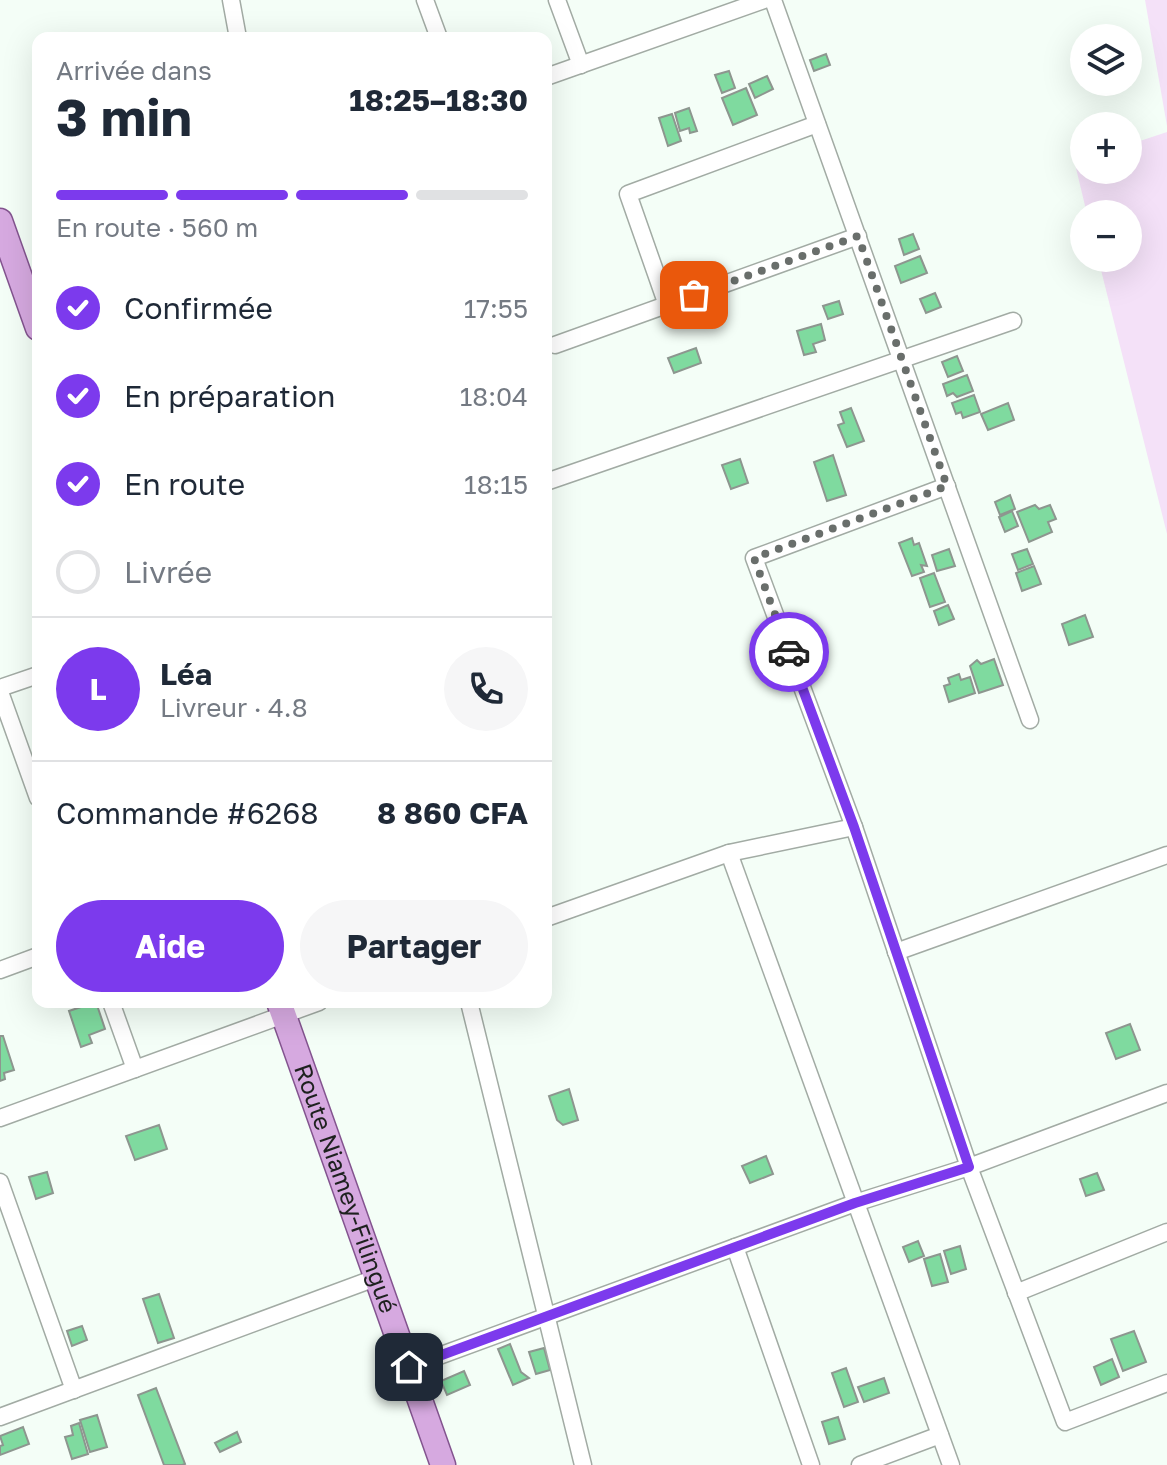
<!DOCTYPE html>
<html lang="fr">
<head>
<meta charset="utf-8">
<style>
	body { margin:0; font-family:"Golos Text",sans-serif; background:#f6f6f7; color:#1f2937; height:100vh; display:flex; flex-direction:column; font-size:30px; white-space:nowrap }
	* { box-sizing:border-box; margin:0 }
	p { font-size:26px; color:#747a83 }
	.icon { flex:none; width:44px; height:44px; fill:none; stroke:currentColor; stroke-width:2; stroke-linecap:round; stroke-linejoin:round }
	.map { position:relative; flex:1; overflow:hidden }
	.sheet { position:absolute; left:32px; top:32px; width:520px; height:976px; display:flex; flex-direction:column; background:#fff; border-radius:16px; box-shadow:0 8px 32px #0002 }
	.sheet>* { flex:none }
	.controls { position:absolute; left:1070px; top:24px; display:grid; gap:16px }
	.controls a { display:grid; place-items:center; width:72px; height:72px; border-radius:50%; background:#fff; box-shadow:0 8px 32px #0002; font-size:40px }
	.pin { position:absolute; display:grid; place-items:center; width:68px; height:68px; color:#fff; margin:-34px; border-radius:16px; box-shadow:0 4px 12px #0006 }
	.courier { position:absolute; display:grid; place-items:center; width:80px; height:80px; margin:-40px; border:6px solid #7c3aed; border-radius:50%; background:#fff; color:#222; box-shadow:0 2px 10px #0007 }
	.overview em { font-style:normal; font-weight:700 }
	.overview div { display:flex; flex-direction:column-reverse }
	.overview { display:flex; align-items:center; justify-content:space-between; height:136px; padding:0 24px }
	h1 { font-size:52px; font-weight:700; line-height:60px }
	.bar { display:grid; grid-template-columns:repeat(4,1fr); gap:12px 8px; align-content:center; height:96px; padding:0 24px }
	.bar i { height:10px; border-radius:6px; background:#e0e1e3 }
	.bar .selected { background:#7c3aed }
	.bar p { grid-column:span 4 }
	.line { display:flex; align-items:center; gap:20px; padding:0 24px; border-top:2px solid #e0e1e3 }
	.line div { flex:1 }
	.round { display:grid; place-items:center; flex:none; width:84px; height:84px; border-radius:42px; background:#f6f6f7 }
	ol { padding:0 24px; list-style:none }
	li { display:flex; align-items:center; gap:24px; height:88px }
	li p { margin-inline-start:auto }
	li .icon { padding:8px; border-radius:50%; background:#7c3aed; color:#fff; stroke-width:4 }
	li:last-child { color:#747a83 }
	li i { width:44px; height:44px; border:4px solid #e0e1e3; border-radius:50% }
	.button { display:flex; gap:16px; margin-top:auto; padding:16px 24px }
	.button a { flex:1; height:92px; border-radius:48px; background:#7c3aed; color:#fff; font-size:32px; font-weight:700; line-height:92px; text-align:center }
	.button a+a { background:#f6f6f7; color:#1f2937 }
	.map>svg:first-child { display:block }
	.green { fill:#f4e1f8 }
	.building { fill:#7fda9f; stroke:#8d968f; stroke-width:2 }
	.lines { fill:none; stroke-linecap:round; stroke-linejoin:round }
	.minor-casing { stroke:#a2aba4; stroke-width:19 }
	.primary-casing { stroke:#83548f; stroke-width:27 }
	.minor { stroke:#fff; stroke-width:16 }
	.primary { stroke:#d6a9e0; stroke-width:24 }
	.done { stroke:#696e6b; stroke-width:8; stroke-dasharray:0 14.4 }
	.route { stroke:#7c3aed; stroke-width:10 }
	.labels { text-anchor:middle; stroke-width:6; stroke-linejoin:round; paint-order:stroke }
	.street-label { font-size:24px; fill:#1e211f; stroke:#f4fef7 }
</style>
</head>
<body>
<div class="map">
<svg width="1167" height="1465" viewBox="0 0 1167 1465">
	<rect width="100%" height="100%" fill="#f4fef7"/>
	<g class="green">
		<polygon points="1145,0 1167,0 1167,126"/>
		<polygon points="1167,132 1167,534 1098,258 1128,258 1128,214 1087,214 1075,164 1084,161 1084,170 1128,170 1128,145"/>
	</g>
	<g class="building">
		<polygon points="826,54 830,65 814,71 810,60"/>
		<polygon points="729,71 735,88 722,93 715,75"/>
		<polygon points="767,76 773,89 755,98 749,84"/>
		<polygon points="746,88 757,115 733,125 722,98"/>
		<polygon points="689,108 697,131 690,133 689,128 680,131 675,113"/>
		<polygon points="672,114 681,141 668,146 659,118"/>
		<polygon points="913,234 919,249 904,255 899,239"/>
		<polygon points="920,256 927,273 901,283 895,266"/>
		<polygon points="935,293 941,307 926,313 920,299"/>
		<polygon points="839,301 843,314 828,319 823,306"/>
		<polygon points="821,324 825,340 813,344 816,352 804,355 797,331"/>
		<polygon points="696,348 701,363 674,373 668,358"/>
		<polygon points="957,356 963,371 948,377 942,362"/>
		<polygon points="967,375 973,391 957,397 953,393 947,396 943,384"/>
		<polygon points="974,395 980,412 963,418 961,412 956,414 952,403"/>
		<polygon points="1008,403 1014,420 988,430 981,414"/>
		<polygon points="851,408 864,441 847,447 838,425 844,423 840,412"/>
		<polygon points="833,455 846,495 827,501 814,462"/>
		<polygon points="740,459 748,483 731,489 722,465"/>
		<polygon points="1010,495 1015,509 1000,515 995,502"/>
		<polygon points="1035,505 1039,509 1050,505 1056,519 1048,522 1052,532 1029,542 1017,512"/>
		<polygon points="1012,511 1018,526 1005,532 999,517"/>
		<polygon points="912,538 914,545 919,543 927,566 921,565 924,572 912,576 899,543"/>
		<polygon points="949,549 955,566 937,571 932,555"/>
		<polygon points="1027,549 1033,564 1018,570 1012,554"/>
		<polygon points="1034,566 1041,584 1022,591 1016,573"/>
		<polygon points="934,573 945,602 930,607 920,578"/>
		<polygon points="948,605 954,619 939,625 934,611"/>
		<polygon points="1085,615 1093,637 1069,645 1062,624"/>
		<polygon points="994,659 1003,685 979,693 970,666 977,660 981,664"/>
		<polygon points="959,674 961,680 970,677 975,693 949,702 944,686 950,684 948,678"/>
		<polygon points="96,1002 105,1029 89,1035 92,1043 81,1047 69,1011"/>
		<polygon points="1130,1024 1140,1050 1116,1059 1106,1033"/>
		<polygon points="0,1036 3,1036 14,1070 4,1073 5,1079 0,1081"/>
		<polygon points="569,1089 578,1120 563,1125 557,1120 549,1096"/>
		<polygon points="159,1125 167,1149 135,1160 126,1136"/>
		<polygon points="766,1156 773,1174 750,1183 742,1166"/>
		<polygon points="47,1172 53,1193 36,1199 29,1177"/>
		<polygon points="1097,1173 1104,1190 1086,1196 1080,1179"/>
		<polygon points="918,1241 924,1256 909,1262 903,1247"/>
		<polygon points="960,1246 966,1269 951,1274 944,1251"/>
		<polygon points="940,1254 948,1282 932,1286 924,1259"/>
		<polygon points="159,1294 174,1338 158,1343 143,1299"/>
		<polygon points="82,1326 87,1340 72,1346 67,1331"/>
		<polygon points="1134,1331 1146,1362 1123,1371 1111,1339"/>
		<polygon points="510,1344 521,1372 529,1378 513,1385 498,1349"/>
		<polygon points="544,1348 550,1370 536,1374 529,1352"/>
		<polygon points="1112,1359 1119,1377 1101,1385 1094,1367"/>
		<polygon points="846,1368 858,1402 844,1407 832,1373"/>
		<polygon points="464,1371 470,1385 447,1395 441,1381"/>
		<polygon points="884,1378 889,1393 864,1402 858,1387"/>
		<polygon points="156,1388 185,1464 182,1465 164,1465 138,1395"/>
		<polygon points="97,1415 107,1447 90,1452 80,1420"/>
		<polygon points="838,1417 845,1439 829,1444 822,1422"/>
		<polygon points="79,1423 88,1454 72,1459 65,1437 73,1435 71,1426"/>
		<polygon points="23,1427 29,1444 0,1455 0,1446 3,1445 0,1436"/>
		<polygon points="237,1432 241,1442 220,1452 215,1443"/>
	</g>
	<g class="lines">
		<defs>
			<g id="minor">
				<polyline points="231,0 238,38"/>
				<polyline points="425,0 439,38"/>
				<polyline points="557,0 581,65"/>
				<polyline points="773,0 1030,720"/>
				<polyline points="546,77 764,0"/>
				<polyline points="667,305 628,194 817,124"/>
				<polyline points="555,345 858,236"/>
				<polyline points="546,482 1013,321"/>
				<polyline points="947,486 754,558 854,827 969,1167 1065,1422 1167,1383"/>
				<polyline points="0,688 38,675"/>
				<polyline points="0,692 38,798"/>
				<polyline points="729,853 951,1465"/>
				<polyline points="546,918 729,853 854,827"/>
				<polyline points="896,952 1167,855"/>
				<polyline points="0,970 38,956"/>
				<polyline points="111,1002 135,1069"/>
				<polyline points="469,1002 583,1465"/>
				<polyline points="0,1118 319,1002"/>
				<polyline points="0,1182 74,1390"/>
				<polyline points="735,1247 811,1465"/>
				<polyline points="1016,1293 1167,1232"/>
				<polyline points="409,1367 855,1203 969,1167 1167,1093"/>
				<polyline points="0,1417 378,1277"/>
				<polyline points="860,1465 940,1435"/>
			</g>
			<g id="primary">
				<polyline points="0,221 38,328"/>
				<path id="s1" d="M279,1002L443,1465"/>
			</g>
		</defs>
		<use href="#minor" class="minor-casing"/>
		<use href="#primary" class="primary-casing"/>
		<use href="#minor" class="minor"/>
		<use href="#primary" class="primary"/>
	</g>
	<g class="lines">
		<polyline class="done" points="694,295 858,236 947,486 754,558 789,652"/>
		<polyline class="route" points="409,1367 855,1203 969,1167 854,827 789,652"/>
	</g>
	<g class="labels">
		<g class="street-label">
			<text dy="8" stroke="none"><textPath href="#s1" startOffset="198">Route Niamey-Filingué</textPath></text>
		</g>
	</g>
</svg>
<div class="controls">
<a><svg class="icon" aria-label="layers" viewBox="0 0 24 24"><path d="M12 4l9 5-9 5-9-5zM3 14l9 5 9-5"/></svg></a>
<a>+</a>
<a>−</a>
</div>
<div class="pin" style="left:694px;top:295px;background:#ea580c"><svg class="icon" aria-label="bag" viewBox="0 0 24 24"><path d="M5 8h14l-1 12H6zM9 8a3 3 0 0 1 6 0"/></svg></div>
<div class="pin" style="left:409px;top:1367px;background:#1f2937"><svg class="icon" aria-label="home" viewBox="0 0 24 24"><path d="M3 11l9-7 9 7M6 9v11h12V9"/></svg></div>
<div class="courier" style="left:789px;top:652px"><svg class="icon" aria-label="car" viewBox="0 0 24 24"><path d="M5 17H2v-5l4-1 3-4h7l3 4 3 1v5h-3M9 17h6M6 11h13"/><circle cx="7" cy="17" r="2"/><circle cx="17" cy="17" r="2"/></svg></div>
<section class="sheet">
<div class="overview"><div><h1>3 min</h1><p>Arrivée dans</p></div><em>18:25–18:30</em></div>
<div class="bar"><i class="selected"></i><i class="selected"></i><i class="selected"></i><i></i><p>En route · 560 m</p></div>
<ol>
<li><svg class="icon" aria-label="check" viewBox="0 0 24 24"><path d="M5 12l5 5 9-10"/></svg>Confirmée<p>17:55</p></li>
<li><svg class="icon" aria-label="check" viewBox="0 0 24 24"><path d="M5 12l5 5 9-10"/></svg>En préparation<p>18:04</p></li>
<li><svg class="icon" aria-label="check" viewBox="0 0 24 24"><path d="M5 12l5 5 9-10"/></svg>En route<p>18:15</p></li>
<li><i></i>Livrée</li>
</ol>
<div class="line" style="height:144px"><b class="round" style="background:#7c3aed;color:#fff">L</b><div><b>Léa</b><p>Livreur · 4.8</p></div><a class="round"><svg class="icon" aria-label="phone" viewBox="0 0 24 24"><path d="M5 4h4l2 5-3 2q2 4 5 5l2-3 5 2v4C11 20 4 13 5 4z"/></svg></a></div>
<div class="line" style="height:104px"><div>Commande #6268</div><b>8 860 CFA</b></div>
<div class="button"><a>Aide</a><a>Partager</a></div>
</section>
</div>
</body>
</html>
